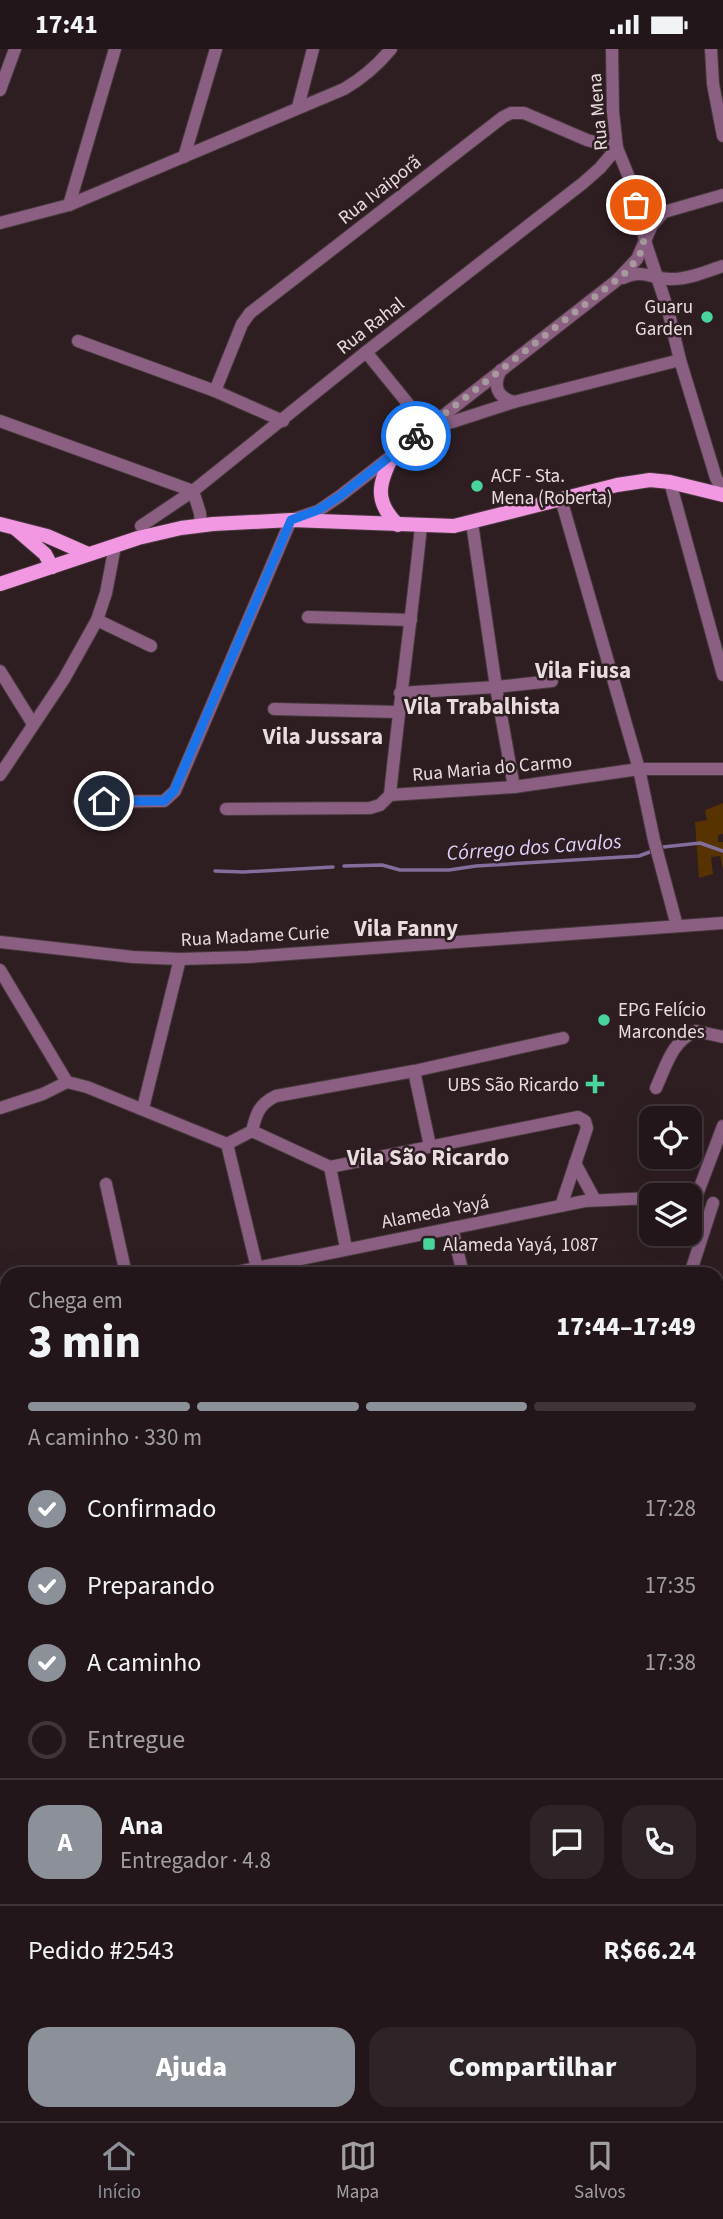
<!DOCTYPE html>
<html lang="pt">
<head>
<meta charset="utf-8">
<style>
	body { margin:0; font-family:"Source Sans 3",sans-serif; background:#2e2327; color:#f1f3f6; height:100vh; display:flex; flex-direction:column; font-size:26px; white-space:nowrap }
	* { box-sizing:border-box; margin:0 }
	p { font-size:23px; color:#a29fa2 }
	.icon { flex:none; width:38px; height:38px; fill:none; stroke:currentColor; stroke-width:2; stroke-linecap:round; stroke-linejoin:round }
	.map { position:relative; flex:1; overflow:hidden }
	.side { position:absolute; left:0px; top:1218px; width:724px; height:854px; display:flex; flex-direction:column; background:#22161a; border-radius:21px 21px 0 0; box-shadow:0 7px 28px #0002,0 0 0 2px #3f3539 }
	.side>* { flex:none }
	.controls { position:absolute; left:639px; top:1057px; display:grid; gap:14px }
	.controls a { display:grid; place-items:center; width:63px; height:63px; border-radius:14px; background:#22161a; box-shadow:0 7px 28px #0002,0 0 0 2px #3f3539; font-size:35px }
	.pin { position:absolute; display:grid; place-items:center; width:60px; height:60px; color:#fff; margin:-30px; border:4px solid #fff; border-radius:50%; box-shadow:0 2px 7px #0007 }
	.courier { position:absolute; display:grid; place-items:center; width:70px; height:70px; margin:-35px; border:5px solid #1a73e8; border-radius:50%; background:#fff; color:#222; box-shadow:0 2px 9px #0007 }
	.overview em { font-style:normal; font-weight:800 }
	.overview div { display:flex; flex-direction:column-reverse }
	.overview { display:flex; align-items:center; justify-content:space-between; height:119px; padding:0 28px }
	h1 { font-size:46px; font-weight:800; line-height:52px }
	.bar { display:grid; grid-template-columns:repeat(4,1fr); gap:10px 7px; align-content:center; height:84px; padding:0 28px }
	.bar i { height:9px; border-radius:5px; background:#3f3539 }
	.bar .on { background:#8c9099 }
	.bar p { grid-column:span 4 }
	.line { display:flex; align-items:center; gap:18px; padding:0 28px; border-top:2px solid #3f3539 }
	.line div { flex:1 }
	.round { display:grid; place-items:center; flex:none; width:74px; height:74px; border-radius:21px; background:#2e2327 }
	ol { padding:0 28px; list-style:none }
	li { display:flex; align-items:center; gap:21px; height:77px }
	li p { margin-inline-start:auto }
	li .icon { padding:7px; border-radius:50%; background:#8c9099; color:#fff; stroke-width:4 }
	li:last-child { color:#a29fa2 }
	li i { width:38px; height:38px; border:4px solid #3f3539; border-radius:50% }
	.action { display:flex; gap:14px; margin-top:auto; padding:14px 28px }
	.action a { flex:1; height:80px; border-radius:21px; background:#8c9099; color:#fff; font-size:28px; font-weight:800; line-height:80px; text-align:center }
	.action a+a { background:#2e2327; color:#f1f3f6 }
	.status { display:flex; justify-content:space-between; align-items:center; height:49px; padding:0 35px; background:#22161a; direction:ltr }
	.status svg { height:19px; fill:currentColor }
	.dock { display:flex; justify-content:space-around; align-items:center; height:98px; border-top:2px solid #3f3539; background:#22161a; font-size:19px; color:#a29fa2 }
	.dock a { display:grid; justify-items:center; gap:4px }
	.dock .on { color:#8c9099 }
	.map>svg:first-child { display:block }
	.green { fill:#563300 }
	.lines { fill:none; stroke-linecap:round; stroke-linejoin:round }
	.stream { stroke:#836d9b; stroke-width:3.5 }
	.minor-casing { stroke:#48393c; stroke-width:14 }
	.major-casing { stroke:#48393c; stroke-width:16 }
	.minor { stroke:#8a5f82; stroke-width:12 }
	.major { stroke:#f298e3; stroke-width:14 }
	.done { stroke:#a79a9c; stroke-width:7; stroke-dasharray:0 12.6 }
	.route { stroke:#1a73e8; stroke-width:9 }
	.poi-dot { fill:#49d49c; stroke:#2e1e22; stroke-width:2.5 }
	.labels { text-anchor:middle; stroke-width:5; stroke-linejoin:round; paint-order:stroke }
	.street-label { font-size:19px; fill:#e8dcde; stroke:#2e1e22 }
	.poi-label { font-size:19px; fill:#e8dcde; stroke:#2e1e22; text-anchor:start }
	.water-label { font-size:21px; font-style:italic; fill:#dfd2f9; stroke:#2e1e22 }
	.quarter-label { font-size:23px; font-weight:bold; fill:#e8dcde; stroke:#2e1e22 }
</style>
</head>
<body>
<div class="status"><b>17:41</b><svg viewBox="0 0 49 12"><path d="M0 12V9h3v3zM5 12V6h3v6zM10 12V3h3v9zM15 12V0h3v12zM26 1h20v11H26zM47 4h2v5h-2z"/></svg></div>
<div class="map">
<svg width="723" height="2072" viewBox="0 0 723 2072">
	<rect width="100%" height="100%" fill="#2e1e22"/>
	<g class="green">
		<polygon points="723,754 723,785 718,786 718,793 723,793 723,821 720,807 711,808 713,825 699,829 695,773 707,771 705,761"/>
		<polygon points="216,2065 440,2065 433,2072 209,2072"/>
		<polygon points="469,2065 560,2065 553,2072 470,2072 466,2068"/>
	</g>
	<g class="lines">
		<g class="stream">
			<polyline points="344,817 382,816 400,821 449,821 476,817 639,807 663,798 700,794 723,802"/>
			<polyline points="215,822 243,823 333,818"/>
		</g>
		<defs>
			<g id="minor">
				<polyline points="612,0 613,63 617,99 635,143 645,192 668,261 680,311 716,429 723,442"/>
				<polyline points="711,0 713,35 723,87"/>
				<polyline points="0,41 15,0"/>
				<polyline points="298,58 313,0"/>
				<polyline points="184,108 216,0"/>
				<polyline points="69,156 115,0"/>
				<path d="M0,174L69,156L344,40C363,29 377,17 391,0"/>
				<path d="M623,229C644,219 653,231 673,230C690,230 707,222 723,217"/>
				<polyline points="78,292 215,342 283,372"/>
				<polyline points="366,303 427,378 452,373 514,353 680,311"/>
				<path d="M501,321C493,336 496,348 514,353"/>
				<polyline points="215,342 242,275 250,264 503,68 511,64 524,64 587,91 617,99"/>
				<polyline points="0,372 193,442"/>
				<polyline points="670,433 723,626"/>
				<polyline points="193,442 200,464 201,477"/>
				<polyline points="561,450 639,720 654,791 677,877"/>
				<polyline points="472,474 496,638 514,738"/>
				<polyline points="141,477 193,442 366,303 583,134 600,119 617,99"/>
				<polyline points="308,568 411,571"/>
				<polyline points="97,571 151,597"/>
				<polyline points="0,622 33,675"/>
				<polyline points="400,644 496,638 552,632"/>
				<polyline points="274,660 398,663"/>
				<polyline points="0,726 64,630 97,571 106,544 115,497"/>
				<path d="M390,746C399,656 412,567 421,477"/>
				<polyline points="79,753 164,752 175,742 291,471 318,462 340,447 616,232 637,210 652,176 664,163 723,146"/>
				<polyline points="226,760 370,759 380,756 390,746 514,738 639,720 723,720"/>
				<polyline points="0,893 133,908 180,910 248,908 723,874"/>
				<polyline points="0,921 67,1033 87,1038 227,1095"/>
				<polyline points="414,1022 430,1097"/>
				<path d="M656,1039C666,1017 672,992 696,982L723,988"/>
				<polyline points="0,1059 43,1045 67,1033"/>
				<polyline points="143,1059 180,910"/>
				<polyline points="252,1082 330,1118 578,1068 585,1072 587,1079 561,1157"/>
				<path d="M227,1095L252,1082C256,1065 259,1055 276,1047L414,1022L563,989"/>
				<polyline points="227,1095 257,1219"/>
				<polyline points="575,1114 595,1151"/>
				<polyline points="330,1118 346,1199"/>
				<polyline points="106,1135 126,1225"/>
				<polyline points="695,1151 723,1077"/>
				<polyline points="452,1179 463,1225"/>
				<polyline points="227,1225 585,1152 651,1149"/>
				<polyline points="690,1225 713,1154"/>
				<polyline points="0,1235 6,1270"/>
				<polyline points="718,1260 723,1263"/>
				<polyline points="718,1384 723,1388"/>
				<polyline points="0,1407 7,1406"/>
				<polyline points="718,1481 723,1479"/>
				<polyline points="0,1528 7,1527"/>
				<polyline points="0,1671 7,1669"/>
				<polyline points="0,1764 7,1771"/>
				<polyline points="718,1793 723,1787"/>
				<polyline points="718,1811 723,1812"/>
				<polyline points="0,1890 7,1883"/>
				<polyline points="718,1910 723,1904"/>
				<polyline points="718,2021 723,2015"/>
				<polyline points="142,2072 148,2065"/>
				<polyline points="454,2072 461,2065"/>
				<polyline points="562,2072 569,2065"/>
				<polyline points="669,2072 675,2065"/>
			</g>
			<g id="major">
				<path d="M393,406C379,433 373,452 398,476"/>
				<polyline points="0,475 47,487 88,505"/>
				<polyline points="16,480 45,505 52,518"/>
				<polyline points="0,535 138,489 181,479 213,475 291,471 454,477 617,436 650,431 670,433 723,446"/>
				<polyline points="718,1569 723,1575"/>
				<polyline points="718,1613 723,1622"/>
				<polyline points="0,1937 7,1929"/>
				<polyline points="0,1984 7,1971"/>
			</g>
		</defs>
		<use href="#minor" class="minor-casing"/>
		<use href="#major" class="major-casing"/>
		<use href="#minor" class="minor"/>
		<use href="#major" class="major"/>
	</g>
	<g class="lines">
		<path class="done" d="M416,387L624,225C651,197 645,191 636,156"/>
		<polyline class="route" points="104,752 164,752 174,742 291,471 318,461 340,447 416,387"/>
	</g>
	<g class="poi-dot">
		<circle cx="707" cy="268" r="7"/>
		<circle cx="477" cy="437" r="7"/>
		<circle cx="604" cy="971" r="7"/>
		<path d="M591.5 1024.5h7v7h7v7h-7v7h-7v-7h-7v-7h7z"/>
		<rect x="422" y="1188" width="14" height="14" rx="3.5"/>
	</g>
	<g class="labels">
		<g class="street-label">
			<text transform="translate(597 63) rotate(-95)" y="7">Rua Mena</text>
			<text transform="translate(379 140) rotate(-38)" y="7">Rua Ivaiporã</text>
			<text transform="translate(370 276) rotate(-38)" y="7">Rua Rahal</text>
			<text transform="translate(492 718) rotate(-5)" y="7">Rua Maria do Carmo</text>
			<text transform="translate(255 886) rotate(-3)" y="7">Rua Madame Curie</text>
			<text transform="translate(435 1162) rotate(-11)" y="7">Alameda Yayá</text>
		</g>
		<g class="poi-label">
			<text x="693" y="264" text-anchor="end">Guaru<tspan x="693" dy="22">Garden</tspan></text>
			<text x="491" y="433">ACF - Sta.<tspan x="491" dy="22">Mena (Roberta)</tspan></text>
			<text x="618" y="967">EPG Felício<tspan x="618" dy="22">Marcondes</tspan></text>
			<text x="579" y="1042" text-anchor="end">UBS São Ricardo</text>
			<text x="443" y="1202">Alameda Yayá, 1087</text>
		</g>
		<g class="water-label">
			<text transform="translate(534 798) rotate(-4)" y="7">Córrego dos Cavalos</text>
		</g>
		<g class="quarter-label">
			<text x="583" y="629">Vila Fiusa</text>
			<text x="482" y="665">Vila Trabalhista</text>
			<text x="323" y="695">Vila Jussara</text>
			<text x="406" y="887">Vila Fanny</text>
			<text x="428" y="1116">Vila São Ricardo</text>
		</g>
	</g>
</svg>
<div class="controls">
<a><svg class="icon" aria-label="locate" viewBox="0 0 24 24"><circle cx="12" cy="12" r="6"/><path d="M12 2v4M12 18v4M2 12h4M18 12h4"/></svg></a>
<a><svg class="icon" aria-label="layers" viewBox="0 0 24 24"><path d="M12 4l9 5-9 5-9-5zM3 14l9 5 9-5"/></svg></a>
</div>
<div class="pin" style="left:636px;top:156px;background:#ea580c"><svg class="icon" aria-label="bag" viewBox="0 0 24 24"><path d="M5 8h14l-1 12H6zM9 8a3 3 0 0 1 6 0"/></svg></div>
<div class="pin" style="left:104px;top:752px;background:#1f2937"><svg class="icon" aria-label="home" viewBox="0 0 24 24"><path d="M3 11l9-7 9 7M6 9v11h12V9"/></svg></div>
<div class="courier" style="left:416px;top:387px"><svg class="icon" aria-label="bike" viewBox="0 0 24 24"><circle cx="6" cy="16" r="4"/><circle cx="18" cy="16" r="4"/><path d="M6 16l4-8h5l3 8M10 8l3 8H6M13 5h3"/></svg></div>
<section class="side">
<div class="overview"><div><h1>3 min</h1><p>Chega em</p></div><em>17:44–17:49</em></div>
<div class="bar"><i class="on"></i><i class="on"></i><i class="on"></i><i></i><p>A caminho · 330 m</p></div>
<ol>
<li><svg class="icon" aria-label="check" viewBox="0 0 24 24"><path d="M5 12l5 5 9-10"/></svg>Confirmado<p>17:28</p></li>
<li><svg class="icon" aria-label="check" viewBox="0 0 24 24"><path d="M5 12l5 5 9-10"/></svg>Preparando<p>17:35</p></li>
<li><svg class="icon" aria-label="check" viewBox="0 0 24 24"><path d="M5 12l5 5 9-10"/></svg>A caminho<p>17:38</p></li>
<li><i></i>Entregue</li>
</ol>
<div class="line" style="height:126px"><b class="round" style="background:#8c9099;color:#fff">A</b><div><b>Ana</b><p>Entregador · 4.8</p></div><a class="round"><svg class="icon" aria-label="chat" viewBox="0 0 24 24"><path d="M4 5h16v11H9l-5 4z"/></svg></a><a class="round"><svg class="icon" aria-label="phone" viewBox="0 0 24 24"><path d="M5 4h4l2 5-3 2q2 4 5 5l2-3 5 2v4C11 20 4 13 5 4z"/></svg></a></div>
<div class="line" style="height:91px"><div>Pedido #2543</div><b>R$66.24</b></div>
<div class="action"><a>Ajuda</a><a>Compartilhar</a></div>
</section>
</div>
<nav class="dock">
<a class="on"><svg class="icon" aria-label="home" viewBox="0 0 24 24"><path d="M3 11l9-7 9 7M6 9v11h12V9"/></svg>Início</a>
<a><svg class="icon" aria-label="map" viewBox="0 0 24 24"><path d="M3 6l6-2 6 2 6-2v14l-6 2-6-2-6 2zM9 4v14M15 6v14"/></svg>Mapa</a>
<a><svg class="icon" aria-label="saved" viewBox="0 0 24 24"><path d="M7 4h10v16l-5-4-5 4z"/></svg>Salvos</a>
</nav>
</body>
</html>
